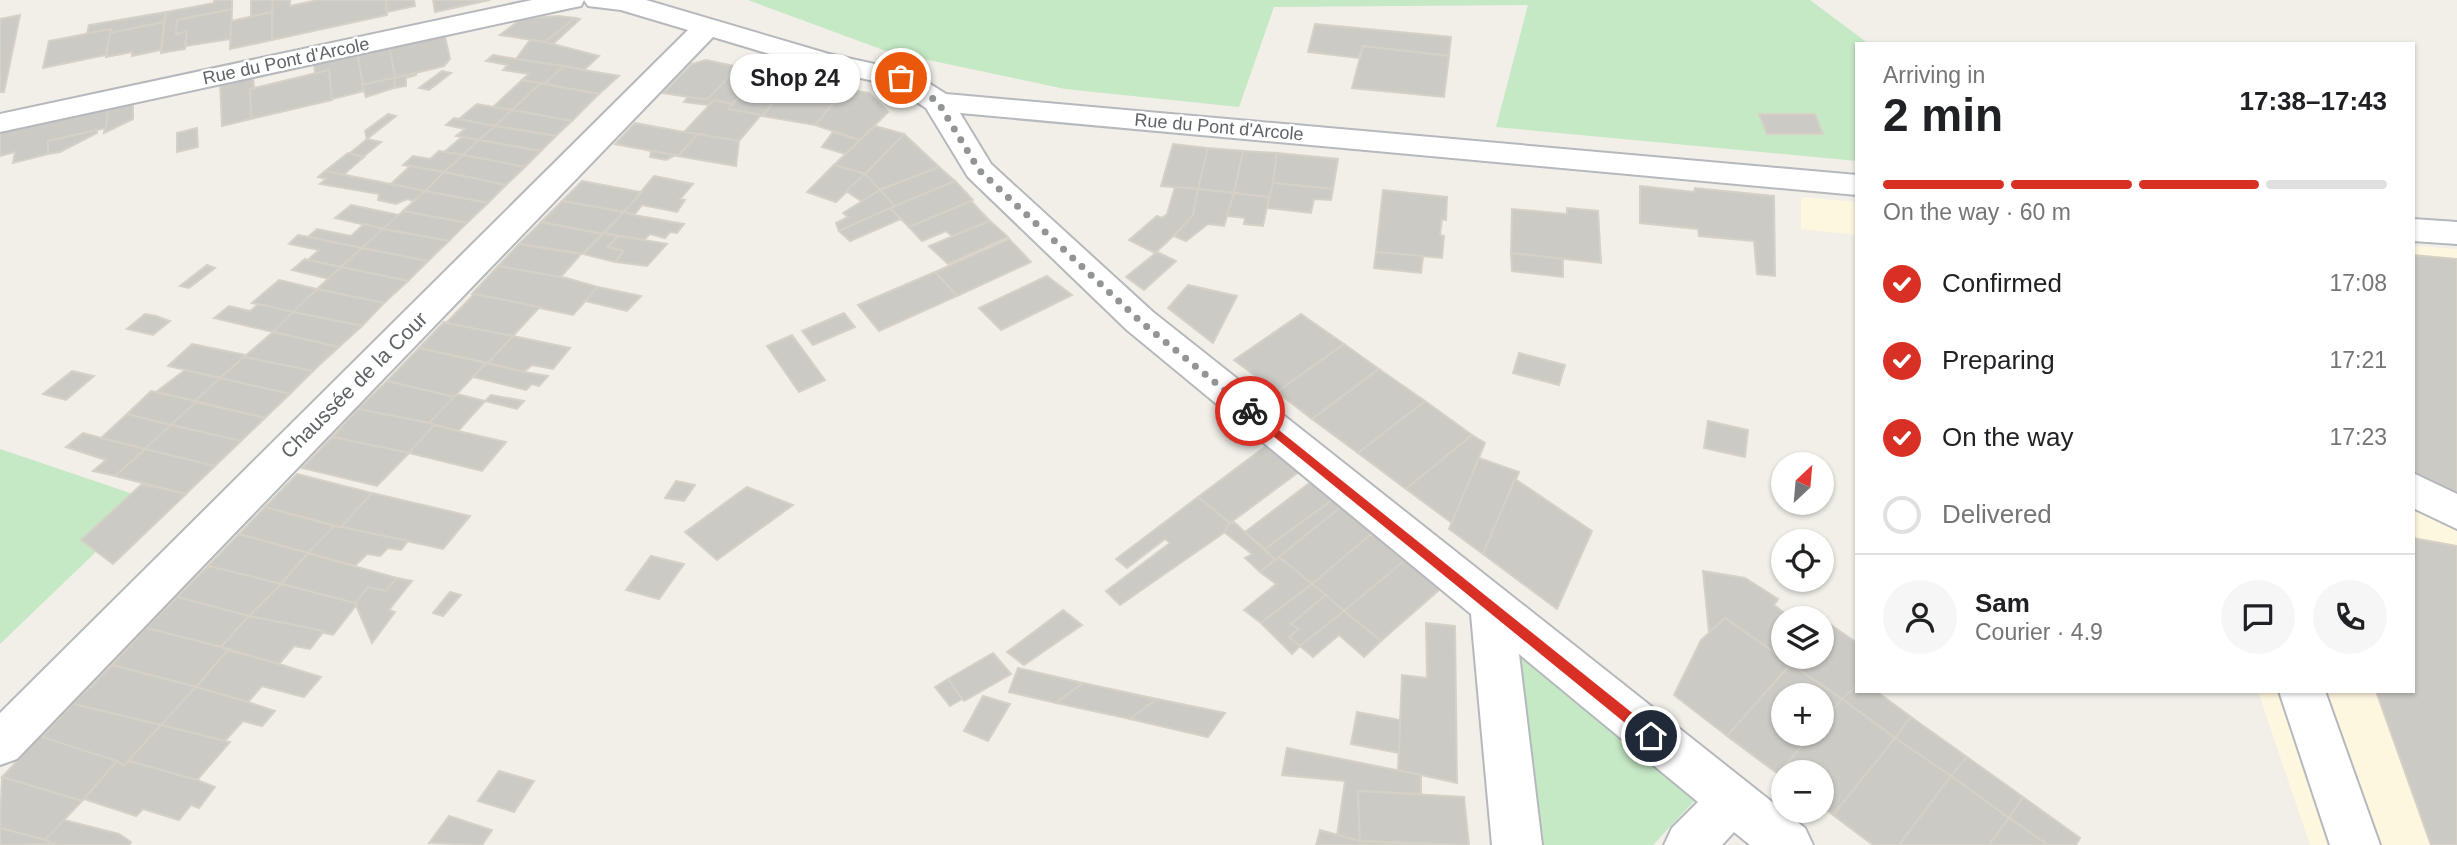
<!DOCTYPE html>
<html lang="en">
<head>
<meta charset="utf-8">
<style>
	body { margin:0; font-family:Arial,sans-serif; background:#f6f6f6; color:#202124; height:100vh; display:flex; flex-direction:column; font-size:26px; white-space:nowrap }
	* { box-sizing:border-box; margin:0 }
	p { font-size:23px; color:#757577 }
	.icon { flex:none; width:38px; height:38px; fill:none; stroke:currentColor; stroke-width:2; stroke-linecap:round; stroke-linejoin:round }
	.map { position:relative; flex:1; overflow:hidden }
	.details { position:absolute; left:1855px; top:42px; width:560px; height:651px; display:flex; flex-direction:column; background:#fff; border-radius:0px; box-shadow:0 2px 5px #0004 }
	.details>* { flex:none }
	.needle { width:46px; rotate:26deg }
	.fabs { position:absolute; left:1771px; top:452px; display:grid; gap:14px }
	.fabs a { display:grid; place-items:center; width:63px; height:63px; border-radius:50%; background:#fff; box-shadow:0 2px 5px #0004; font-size:35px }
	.pin { position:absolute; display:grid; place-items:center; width:60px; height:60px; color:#fff; margin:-30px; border:4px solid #fff; border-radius:50%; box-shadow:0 2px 7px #0007 }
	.courier { position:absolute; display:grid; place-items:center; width:70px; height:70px; margin:-35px; border:5px solid #d93025; border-radius:50%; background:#fff; color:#222; box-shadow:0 2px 9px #0007 }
	.bubble { position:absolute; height:49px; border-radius:24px; background:#fff; box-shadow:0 2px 5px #0004; font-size:23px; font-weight:700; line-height:49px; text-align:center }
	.summary em { font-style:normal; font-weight:700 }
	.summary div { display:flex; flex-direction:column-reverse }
	.summary { display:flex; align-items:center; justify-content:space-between; height:119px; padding:0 28px }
	h1 { font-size:46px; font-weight:700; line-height:52px }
	.bar { display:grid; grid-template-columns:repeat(4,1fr); gap:10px 7px; align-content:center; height:84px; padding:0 28px }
	.bar i { height:9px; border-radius:5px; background:#e0e0e0 }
	.bar .current { background:#d93025 }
	.bar p { grid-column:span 4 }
	.line { display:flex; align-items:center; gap:18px; padding:0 28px; border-top:2px solid #e0e0e0 }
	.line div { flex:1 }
	.round { display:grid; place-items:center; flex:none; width:74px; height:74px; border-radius:37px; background:#f6f6f6 }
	ol { padding:0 28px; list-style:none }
	li { display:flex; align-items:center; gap:21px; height:77px }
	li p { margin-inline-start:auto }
	li .icon { padding:7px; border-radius:50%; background:#d93025; color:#fff; stroke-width:4 }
	li:last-child { color:#757577 }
	li i { width:38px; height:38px; border:4px solid #e0e0e0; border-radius:50% }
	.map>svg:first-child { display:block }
	.commercial { fill:#fef7e0 }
	.green { fill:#c5e8c5 }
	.building { fill:#cccac5; stroke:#d6d1c6; stroke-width:2 }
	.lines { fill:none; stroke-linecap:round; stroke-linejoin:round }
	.minor-casing { stroke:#b5b8bc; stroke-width:4 }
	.minor { fill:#fff; fill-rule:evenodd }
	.route { fill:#d93025 }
	.done { stroke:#929495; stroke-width:7; stroke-dasharray:0 12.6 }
	.labels { text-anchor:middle; stroke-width:5; stroke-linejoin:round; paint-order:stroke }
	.far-street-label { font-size:18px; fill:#5f6368; stroke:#fff }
	.street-label { font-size:21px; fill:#5f6368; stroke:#fff }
</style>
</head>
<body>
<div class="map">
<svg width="2457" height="845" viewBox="0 0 2457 845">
	<rect width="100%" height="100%" fill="#f1efe8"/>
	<g class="commercial">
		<polygon points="1801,197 1857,202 1857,235 1801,229"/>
		<polygon points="2413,246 2457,249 2457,845 2310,845 2258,691 2413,691"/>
	</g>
	<g class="green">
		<polygon points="748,0 1810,0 1869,44 1857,44 1857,161 1496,127 1528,5 1274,7 1239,107 1065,89 886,51"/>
		<polygon points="0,449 142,497 101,547 0,644"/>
		<polygon points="1492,608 1710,784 1653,845 1517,845"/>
	</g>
	<g class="building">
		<polygon points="214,0 232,0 232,9 177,20 176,34 187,31 185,49 161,53 166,12 214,3"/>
		<polygon points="251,0 273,0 272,12 251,17"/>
		<polygon points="273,0 290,0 290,6 318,0 386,0 387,15 272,40"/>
		<polygon points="386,0 414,0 415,6 387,12"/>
		<polygon points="433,0 490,0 435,12"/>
		<polygon points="232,9 231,39 185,46 187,31 176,34 177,20"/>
		<polygon points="166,12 164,22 110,33 111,29 87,34 89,25"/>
		<polygon points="272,12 272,40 230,49 231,21"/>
		<polygon points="20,15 4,92 0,92 0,19"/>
		<polygon points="558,16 575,18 545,42 500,35 521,19"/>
		<polygon points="575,18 580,19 553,44 545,42"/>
		<polygon points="164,22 161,50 132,56 132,52 106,57 110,33"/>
		<polygon points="1315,24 1451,37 1449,56 1363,46 1358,58 1308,52"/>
		<polygon points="111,29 106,55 43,68 49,41"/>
		<polygon points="444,32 450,59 444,66 395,78 389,45"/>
		<polygon points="530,40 545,42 599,56 584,70 516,59"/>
		<polygon points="389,45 395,78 362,85 357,52"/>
		<polygon points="1363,46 1449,56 1444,97 1352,88"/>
		<polygon points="357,52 364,91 332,99 329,70 315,74 314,62"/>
		<polygon points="493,55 516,59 564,66 544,84 522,80 529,74 503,70 508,65 486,61"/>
		<polygon points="706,60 739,67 707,100 663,93 692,64"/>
		<polygon points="564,66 584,70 619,76 599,94 544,84"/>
		<polygon points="737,68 761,73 732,104 714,100 708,105 684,102 688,97 707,100"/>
		<polygon points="329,70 332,100 251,119 250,89"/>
		<polygon points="442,71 451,73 429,90 419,88"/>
		<polygon points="762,72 794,78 762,116 728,109"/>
		<polygon points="416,73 416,75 406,78 406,86 394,88 395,78"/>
		<polygon points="253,76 254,88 250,89 251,119 222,126 220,83"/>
		<polygon points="393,78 395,78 394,88 366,97 362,85"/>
		<polygon points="794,78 845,89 815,125 762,116"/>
		<polygon points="522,80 541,83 512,110 493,107"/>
		<polygon points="541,83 544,84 599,94 572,121 512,110"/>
		<polygon points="845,89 869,93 888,112 860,140 815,125"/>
		<polygon points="714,100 732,104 728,109 761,115 739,141 684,132"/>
		<polygon points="133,103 133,119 104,133 108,109"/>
		<polygon points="477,104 493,107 512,110 495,126 459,119"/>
		<polygon points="108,109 106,128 48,141 48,154 13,163 15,152 0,156 0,133"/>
		<polygon points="512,110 572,121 556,136 495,126"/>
		<polygon points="388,114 396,116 367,139 365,131"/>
		<polygon points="1759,114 1815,114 1823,134 1767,134"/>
		<polygon points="454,118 459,119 495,126 479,140 456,136 465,129 446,125"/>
		<polygon points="635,123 684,132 698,134 678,156 615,144"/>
		<polygon points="495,126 556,136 541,151 479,140"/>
		<polygon points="875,126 904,134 865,174 834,165"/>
		<polygon points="197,128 198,147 177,152 177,133"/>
		<polygon points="97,130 97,133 60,152 48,154 48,141"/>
		<polygon points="833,132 860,140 845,154 822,147"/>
		<polygon points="698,134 739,141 736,166 678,156"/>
		<polygon points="904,134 939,167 880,190 865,174"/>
		<polygon points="462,137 479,140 463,155 444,152"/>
		<polygon points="367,139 381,142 363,157 349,154"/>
		<polygon points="479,140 541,151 525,167 463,155"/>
		<polygon points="1173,144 1208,148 1198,189 1161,186"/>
		<polygon points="1208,148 1243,151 1234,193 1198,189"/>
		<polygon points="439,151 463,155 444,172 403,165 413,156 430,159"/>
		<polygon points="651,151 676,155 666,160 650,157"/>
		<polygon points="1243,151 1277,153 1271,197 1234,193"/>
		<polygon points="348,153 364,157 343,175 325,171"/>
		<polygon points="1277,153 1338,159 1333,189 1273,183"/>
		<polygon points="463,155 525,167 506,185 444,172"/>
		<polygon points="834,165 865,174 836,202 807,192"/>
		<polygon points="410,166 444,172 425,191 391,184"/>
		<polygon points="939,167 955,181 895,206 880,190"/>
		<polygon points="325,171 391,184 425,191 414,201 407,199 396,204 378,200 379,194 320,184 326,179 318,177"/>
		<polygon points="444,172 506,185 488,203 425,191"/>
		<polygon points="865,174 880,190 863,202 846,191"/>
		<polygon points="654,176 693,184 680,199 685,200 677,212 642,205 634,215 624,212"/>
		<polygon points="582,181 640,192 642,192 624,212 562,201"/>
		<polygon points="955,181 973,200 909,227 890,208"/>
		<polygon points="1273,183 1333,189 1331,200 1314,199 1311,213 1267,208"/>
		<polygon points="1640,186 1694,192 1695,188 1774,196 1775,276 1757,274 1754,241 1699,236 1698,229 1640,223"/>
		<polygon points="1175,187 1198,189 1193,215 1187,223 1155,253 1129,240 1157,216 1162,218 1167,214"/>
		<polygon points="1198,189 1234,193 1224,226 1208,224 1186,241 1174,236 1193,215"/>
		<polygon points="880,190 895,206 839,231 836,223 848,217 843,213"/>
		<polygon points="1383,190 1447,197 1446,220 1442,219 1440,235 1444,236 1442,258 1376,252"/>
		<polygon points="425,191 488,203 467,223 403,211"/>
		<polygon points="1234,193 1269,197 1263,226 1244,224 1245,218 1227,216"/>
		<polygon points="562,201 624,212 602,234 541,222"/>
		<polygon points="971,201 990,221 952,236 946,231 922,241 909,227"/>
		<polygon points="351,205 399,215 383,229 335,218"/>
		<polygon points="890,208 901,219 850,241 839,231"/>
		<polygon points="1567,208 1598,211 1601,263 1511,253 1512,209 1567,214"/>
		<polygon points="403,211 467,223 449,241 383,229"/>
		<polygon points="624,212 634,215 684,224 677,233 670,232 665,238 650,234 644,240 604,233"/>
		<polygon points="990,221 1008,237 948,264 929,246"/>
		<polygon points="541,222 602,234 583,254 519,244"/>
		<polygon points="364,224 383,229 362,248 308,237 317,229 351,236"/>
		<polygon points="383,229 449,241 428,261 362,248"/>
		<polygon points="604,233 618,236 608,247 624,251 615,262 583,254"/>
		<polygon points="298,235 308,237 362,248 341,267 308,260 319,250 289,244"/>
		<polygon points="618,236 644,240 667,244 647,266 615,262 624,251 608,247"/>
		<polygon points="1009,239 1031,262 957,296 935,272"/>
		<polygon points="519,244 581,254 560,278 498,266"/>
		<polygon points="362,248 428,261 408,281 341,267"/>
		<polygon points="1157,252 1176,261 1144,290 1126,277"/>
		<polygon points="1376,252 1423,256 1421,273 1374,268"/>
		<polygon points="1511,253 1563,259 1563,277 1512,271"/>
		<polygon points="2413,255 2457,259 2457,492 2413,483"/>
		<polygon points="305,259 308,260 341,267 329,279 292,270"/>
		<polygon points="207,265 215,268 189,288 180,286"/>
		<polygon points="498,266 566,278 598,287 573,315 472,294"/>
		<polygon points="341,267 408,281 384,303 317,289"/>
		<polygon points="935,272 957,296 879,331 858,305"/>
		<polygon points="1047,276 1072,295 1001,330 979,308"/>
		<polygon points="279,280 317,289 293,312 252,303"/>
		<polygon points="1188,285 1237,296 1213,343 1168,308"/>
		<polygon points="598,287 641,296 627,311 585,301"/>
		<polygon points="317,289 384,303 362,326 293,312"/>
		<polygon points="474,294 540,307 513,336 446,323"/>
		<polygon points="259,304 293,312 273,332 214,318 229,306 250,311"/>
		<polygon points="293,312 362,326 339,347 273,332"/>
		<polygon points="844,313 855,327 813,345 802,331"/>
		<polygon points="145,314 156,316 170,321 153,335 127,329"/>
		<polygon points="1301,314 1344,344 1277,392 1234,360"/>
		<polygon points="444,322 446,323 513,336 488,363 419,348"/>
		<polygon points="273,332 339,347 313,371 244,357"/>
		<polygon points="792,335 825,380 799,392 767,346"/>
		<polygon points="513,336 570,348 553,369 532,365 524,372 488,363"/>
		<polygon points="192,344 246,355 220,378 168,366"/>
		<polygon points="1344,344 1379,369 1312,419 1277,392"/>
		<polygon points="419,348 486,363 454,397 387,381"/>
		<polygon points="1519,353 1565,365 1559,385 1513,373"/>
		<polygon points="244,357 313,371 290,394 220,378"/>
		<polygon points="486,363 524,372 548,376 539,386 532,384 526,390 473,377"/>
		<polygon points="1379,369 1425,401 1358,453 1312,419"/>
		<polygon points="185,370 220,378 195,401 156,392"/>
		<polygon points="72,371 94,376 66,400 43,394"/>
		<polygon points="220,378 290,394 265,418 195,401"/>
		<polygon points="387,381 454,397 429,423 358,409"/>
		<polygon points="151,391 195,401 196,402 171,425 127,414"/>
		<polygon points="457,394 485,401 458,431 429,423"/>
		<polygon points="491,395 524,401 517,409 485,401"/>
		<polygon points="1425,401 1472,435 1406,489 1358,453"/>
		<polygon points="196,402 265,418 241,441 171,425"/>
		<polygon points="358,409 429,423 434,425 409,453 332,437"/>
		<polygon points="127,414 171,425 145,449 101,438"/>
		<polygon points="1708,421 1748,430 1745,457 1704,448"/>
		<polygon points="171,425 241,441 215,466 145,449"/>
		<polygon points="434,425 458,431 506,442 482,471 409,453"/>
		<polygon points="83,433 101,438 145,449 115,476 93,471 106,460 66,447"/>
		<polygon points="1472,435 1485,443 1452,523 1406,489"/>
		<polygon points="332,437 409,453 377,486 302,468"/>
		<polygon points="1266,446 1300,471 1230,523 1198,497"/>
		<polygon points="145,449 215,466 186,494 115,476"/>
		<polygon points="1479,458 1519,472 1483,554 1449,529"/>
		<polygon points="297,474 372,493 341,527 265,507"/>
		<polygon points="1515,479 1592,531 1557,609 1483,554"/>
		<polygon points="676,481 695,485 684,501 665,498"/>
		<polygon points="1312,481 1335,498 1265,549 1245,532"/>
		<polygon points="142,484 186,494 113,564 81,540"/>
		<polygon points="747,487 793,505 717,560 685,532"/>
		<polygon points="372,493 470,516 443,549 341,527"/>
		<polygon points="1198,497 1230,523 1228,530 1120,605 1106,591 1170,543 1165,539 1127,568 1116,559"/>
		<polygon points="1335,498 1343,505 1275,560 1265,549"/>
		<polygon points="1343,505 1376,530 1312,584 1279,557"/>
		<polygon points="265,507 334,526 308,553 239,534"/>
		<polygon points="1234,522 1275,560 1260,572 1245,558 1252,554 1224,532 1230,523"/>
		<polygon points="334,526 341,527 408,541 401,550 388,548 380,556 367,554 355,566 308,553"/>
		<polygon points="1376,530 1410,556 1344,611 1312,584"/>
		<polygon points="239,534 308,553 281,584 208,566"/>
		<polygon points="2413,538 2457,546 2457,845 2431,845 2376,691 2413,691"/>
		<polygon points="308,553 310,554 397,578 385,591 368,587 355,603 281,584"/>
		<polygon points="651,556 684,564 659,599 626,590"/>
		<polygon points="1410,556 1438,577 1439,590 1381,641 1344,611"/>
		<polygon points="1279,557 1312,584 1261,623 1244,610 1276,584 1260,572"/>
		<polygon points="208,566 281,584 249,616 177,597"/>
		<polygon points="1703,571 1745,578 1778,599 1774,605 1791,618 1783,618 1783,656 1798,656 1791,664 1725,618 1709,633"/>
		<polygon points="397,578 412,581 389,610 395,612 372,643 355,603 368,587 385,591"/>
		<polygon points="281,584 355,603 357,604 333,635 249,616"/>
		<polygon points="1312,584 1326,595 1291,624 1299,629 1289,637 1300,646 1292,654 1261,623"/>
		<polygon points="450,592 461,595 443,616 433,613"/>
		<polygon points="1326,595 1344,611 1300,646 1289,637 1299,629 1291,624"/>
		<polygon points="177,597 249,616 221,647 146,628"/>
		<polygon points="1063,610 1082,625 1024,665 1007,652"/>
		<polygon points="1344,611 1381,641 1364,657 1339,635 1313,657 1300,646"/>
		<polygon points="249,616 324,631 310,649 294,646 279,664 221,647"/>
		<polygon points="1725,618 1791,664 1727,736 1674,695 1701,640"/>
		<polygon points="1824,620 1857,643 1857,685 1842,699 1791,664 1798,656 1822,656"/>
		<polygon points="1426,623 1455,626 1457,783 1398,770 1402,675 1427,678"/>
		<polygon points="146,628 221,647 228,650 196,687 112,665"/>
		<polygon points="228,650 279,664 321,677 304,697 262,686 248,702 196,687"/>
		<polygon points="993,653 1011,674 964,701 948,679"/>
		<polygon points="1791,664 1842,699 1822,723 1822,695 1783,695 1783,733 1813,733 1778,774 1727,736"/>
		<polygon points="112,665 196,687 161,725 73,704"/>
		<polygon points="1018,668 1083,683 1056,703 1009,692"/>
		<polygon points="948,679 962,699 950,706 935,687"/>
		<polygon points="1083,683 1157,699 1130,719 1056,703"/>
		<polygon points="1857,685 1857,691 1876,691 1911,717 1895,738 1842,699"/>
		<polygon points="196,687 248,702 275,711 262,726 243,721 225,741 161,725"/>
		<polygon points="983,696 1010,704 988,741 964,731"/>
		<polygon points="1157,699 1225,713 1208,737 1130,719"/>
		<polygon points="1842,699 1895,738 1833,815 1822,806 1822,772 1783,772 1783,778 1778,774 1813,733 1822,733 1822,723"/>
		<polygon points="73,704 161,725 124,766 42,737"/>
		<polygon points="1357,712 1400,720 1399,753 1351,744"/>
		<polygon points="1911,717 1967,757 1951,776 1895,738"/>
		<polygon points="161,725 225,741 230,742 197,780 128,761"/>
		<polygon points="40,737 42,737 117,761 82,801 2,777"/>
		<polygon points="1895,738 1951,776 1899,845 1873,845 1833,815"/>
		<polygon points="1287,748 1421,775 1421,794 1358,791 1360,841 1337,836 1345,781 1282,775"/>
		<polygon points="1967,757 2023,797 2009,818 1951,776"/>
		<polygon points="117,761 124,766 128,761 197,780 215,787 199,808 191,805 179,820 143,809 136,816 84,799"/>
		<polygon points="499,771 534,781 514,812 478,801"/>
		<polygon points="1951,776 2009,818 1989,845 1899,845"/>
		<polygon points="2,777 82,801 45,840 0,828"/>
		<polygon points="1358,791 1464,797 1469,845 1360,841"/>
		<polygon points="2023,797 2080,838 2076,845 2048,845 2009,818"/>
		<polygon points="449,816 492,830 482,845 429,843"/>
		<polygon points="2009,818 2048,845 1989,845"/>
		<polygon points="64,820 119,834 131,842 129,845 57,845 45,840"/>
		<polygon points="0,828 45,840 53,844 0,845"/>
		<polygon points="1320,830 1360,841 1360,845 1316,845"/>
		<polygon points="1360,841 1440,845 1360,845"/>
	</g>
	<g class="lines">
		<defs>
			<g id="minor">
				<polygon points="532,0 646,0 829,54 911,72 946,94 1857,175 1857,195 960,113 991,164 1153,312 1805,828 1813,845 1750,845 1734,832 1722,845 1664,845 1672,828 1698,802 1519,654 1542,845 1492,845 1471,614 1127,330 968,177 926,108 891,85 813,67 713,37 17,759 0,765 0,713 688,30 621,10 588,6 584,0 581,6 571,8 0,132 0,114"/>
				<polygon points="2413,219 2457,222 2457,244 2413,241"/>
				<polygon points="2413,473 2457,494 2457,529 2413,508"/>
				<polygon points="2279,691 2325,691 2380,845 2330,845"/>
			</g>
		</defs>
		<use href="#minor" class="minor-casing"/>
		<use href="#minor" class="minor"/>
	</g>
	<polygon class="route" points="1250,407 1656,732 1656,740 1646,740 1246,414 1245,411"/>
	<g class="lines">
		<polyline class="done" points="901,78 938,102 979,170 1140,321 1250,411"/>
	</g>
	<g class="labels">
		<g class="far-street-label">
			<text transform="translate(286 61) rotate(-12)" y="6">Rue du Pont d'Arcole</text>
			<text transform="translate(1219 127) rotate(5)" y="6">Rue du Pont d'Arcole</text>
		</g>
		<g class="street-label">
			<text transform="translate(354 385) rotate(-45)" y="7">Chaussée de la Cour</text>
		</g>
	</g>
</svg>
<div class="fabs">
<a><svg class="needle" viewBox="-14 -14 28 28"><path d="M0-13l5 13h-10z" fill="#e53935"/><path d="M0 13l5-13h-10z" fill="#757577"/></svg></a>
<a><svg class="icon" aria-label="locate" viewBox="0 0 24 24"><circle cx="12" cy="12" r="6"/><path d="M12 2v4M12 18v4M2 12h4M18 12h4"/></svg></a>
<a><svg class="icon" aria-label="layers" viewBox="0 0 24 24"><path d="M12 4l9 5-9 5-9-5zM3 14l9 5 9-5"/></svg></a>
<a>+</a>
<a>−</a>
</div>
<div class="pin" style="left:901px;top:78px;background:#ea580c"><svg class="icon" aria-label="bag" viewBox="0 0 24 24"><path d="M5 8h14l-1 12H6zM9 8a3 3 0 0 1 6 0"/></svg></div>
<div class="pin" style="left:1651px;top:736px;background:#1f2937"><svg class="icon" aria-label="home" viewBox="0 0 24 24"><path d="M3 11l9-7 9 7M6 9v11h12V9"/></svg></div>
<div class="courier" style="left:1250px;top:411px"><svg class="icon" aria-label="bike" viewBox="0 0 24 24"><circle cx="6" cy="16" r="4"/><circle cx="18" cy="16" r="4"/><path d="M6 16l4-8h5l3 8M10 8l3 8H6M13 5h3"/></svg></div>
<div class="bubble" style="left:730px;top:54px;width:130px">Shop 24</div>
<section class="details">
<div class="summary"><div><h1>2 min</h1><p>Arriving in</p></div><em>17:38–17:43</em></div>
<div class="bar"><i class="current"></i><i class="current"></i><i class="current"></i><i></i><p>On the way · 60 m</p></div>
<ol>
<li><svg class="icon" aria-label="check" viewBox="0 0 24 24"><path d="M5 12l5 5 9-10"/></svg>Confirmed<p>17:08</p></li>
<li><svg class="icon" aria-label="check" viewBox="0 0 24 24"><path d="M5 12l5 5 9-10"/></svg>Preparing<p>17:21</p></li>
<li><svg class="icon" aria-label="check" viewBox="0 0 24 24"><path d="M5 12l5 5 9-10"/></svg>On the way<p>17:23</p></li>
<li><i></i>Delivered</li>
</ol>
<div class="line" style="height:126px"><a class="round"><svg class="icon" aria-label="person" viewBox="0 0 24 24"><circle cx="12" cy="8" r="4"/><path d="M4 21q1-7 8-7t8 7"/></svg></a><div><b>Sam</b><p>Courier · 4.9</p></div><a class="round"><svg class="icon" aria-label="chat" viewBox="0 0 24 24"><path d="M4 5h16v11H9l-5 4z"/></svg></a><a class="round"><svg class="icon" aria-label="phone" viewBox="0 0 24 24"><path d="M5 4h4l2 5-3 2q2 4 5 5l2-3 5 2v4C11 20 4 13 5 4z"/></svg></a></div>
</section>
</div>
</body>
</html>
